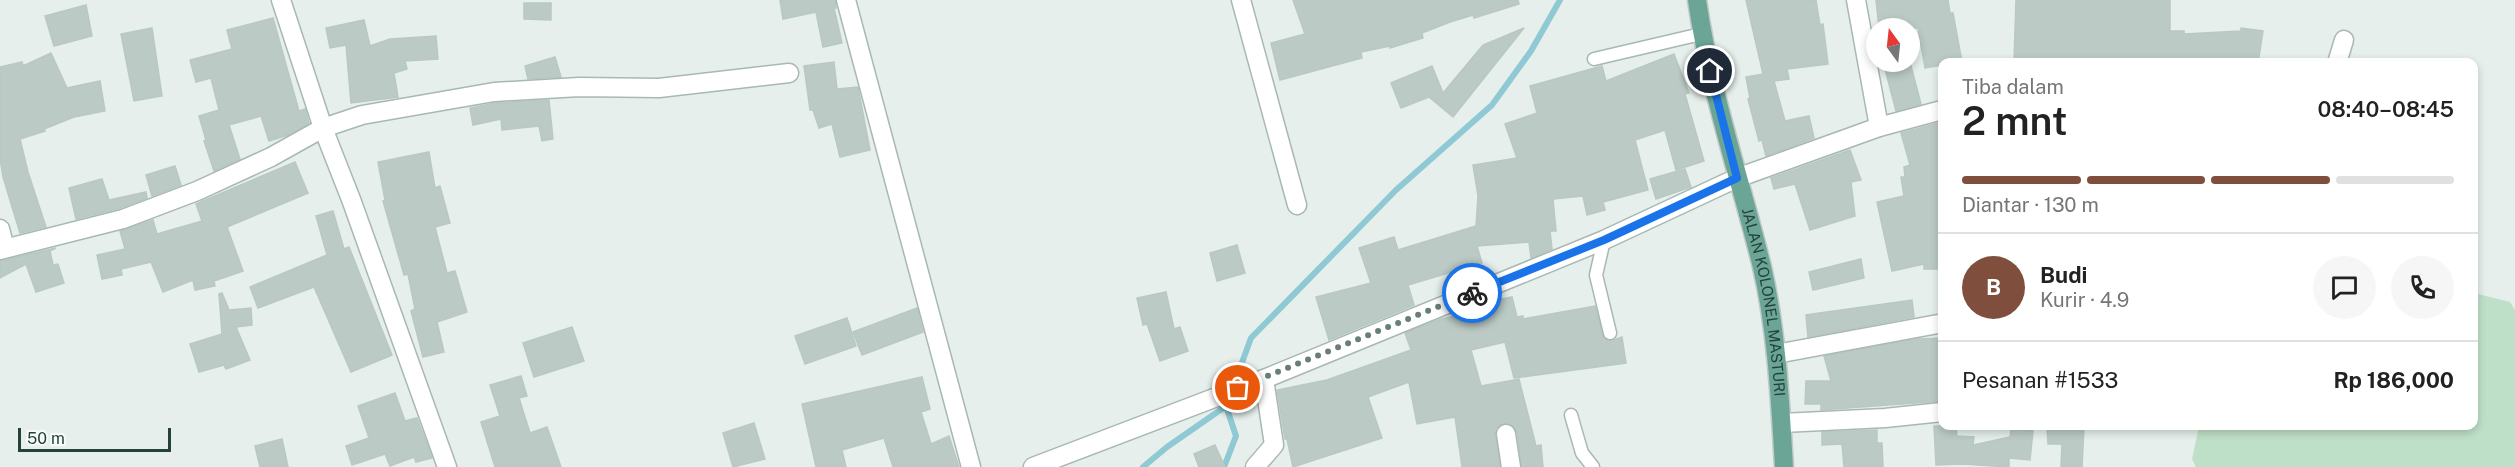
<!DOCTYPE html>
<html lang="id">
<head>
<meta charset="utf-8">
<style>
	body { margin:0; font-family:"Public Sans",sans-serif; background:#f6f6f6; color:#222; height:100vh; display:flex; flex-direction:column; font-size:22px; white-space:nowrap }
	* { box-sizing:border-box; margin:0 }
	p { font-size:20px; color:#767676 }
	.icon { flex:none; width:33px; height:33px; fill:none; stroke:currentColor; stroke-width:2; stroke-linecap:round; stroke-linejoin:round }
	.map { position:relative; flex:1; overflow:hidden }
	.sheet { position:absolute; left:1938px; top:58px; width:540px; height:372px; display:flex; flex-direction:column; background:#fff; border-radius:12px; box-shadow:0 3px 9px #0003 }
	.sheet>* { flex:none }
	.needle { width:39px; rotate:345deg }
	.fabs { position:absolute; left:1866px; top:18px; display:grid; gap:12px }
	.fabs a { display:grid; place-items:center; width:54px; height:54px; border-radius:50%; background:#fff; box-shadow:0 3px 9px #0003; font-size:30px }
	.scale { position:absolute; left:18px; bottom:15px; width:153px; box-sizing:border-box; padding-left:6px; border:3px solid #24423a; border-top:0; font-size:16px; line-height:21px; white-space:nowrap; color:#24423a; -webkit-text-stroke:4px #f7fbf9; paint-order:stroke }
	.pin { position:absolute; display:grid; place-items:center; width:51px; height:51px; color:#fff; margin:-26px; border:3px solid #fff; border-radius:50%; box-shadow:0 2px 6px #0007 }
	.courier { position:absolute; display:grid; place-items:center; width:60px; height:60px; margin:-30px; border:4px solid #1a73e8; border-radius:50%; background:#fff; color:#222; box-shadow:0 2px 8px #0007 }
	.headline em { font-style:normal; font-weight:600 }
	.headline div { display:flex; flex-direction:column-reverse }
	.headline { display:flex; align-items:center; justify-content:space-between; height:102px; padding:0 24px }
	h1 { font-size:39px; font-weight:600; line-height:45px }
	.bar { display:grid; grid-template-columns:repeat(4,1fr); gap:9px 6px; align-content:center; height:72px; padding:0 24px }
	.bar i { height:8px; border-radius:4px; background:#e0e0e0 }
	.bar .current { background:#804e3d }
	.bar p { grid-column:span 4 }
	.line { display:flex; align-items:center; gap:15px; padding:0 24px; border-top:2px solid #e0e0e0 }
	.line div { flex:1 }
	.round { display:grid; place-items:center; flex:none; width:63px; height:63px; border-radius:32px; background:#f6f6f6 }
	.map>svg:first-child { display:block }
	.green { fill:#bfe0c8 }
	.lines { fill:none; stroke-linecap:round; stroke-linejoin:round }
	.stream { stroke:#8ec9d4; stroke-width:6 }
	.building { fill:#bbcac4; stroke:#b8c9c2; stroke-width:1.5 }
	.service-casing { stroke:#a8b8b2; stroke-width:15 }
	.minor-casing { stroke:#a8b8b2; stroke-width:21 }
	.tertiary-casing { stroke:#a8b8b2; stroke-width:21 }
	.primary-casing { stroke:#c2cac8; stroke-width:21 }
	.service { stroke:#fff; stroke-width:12 }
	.minor { stroke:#fff; stroke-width:18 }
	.tertiary { stroke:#fff; stroke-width:18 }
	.primary { stroke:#6aa596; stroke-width:18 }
	.done { stroke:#687f78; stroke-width:6; stroke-dasharray:0 10.8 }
	.route { stroke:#1a73e8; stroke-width:8 }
	.labels { text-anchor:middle; stroke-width:4.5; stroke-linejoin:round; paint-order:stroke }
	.street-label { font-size:15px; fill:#24423a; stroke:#f7fbf9 }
</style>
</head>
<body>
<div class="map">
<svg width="2515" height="467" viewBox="0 0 2515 467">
	<rect width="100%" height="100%" fill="#e6efeb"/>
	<polygon class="green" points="2474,293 2510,302 2515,310 2515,467 2196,467 2192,459 2199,426 2474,426"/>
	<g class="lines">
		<g class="stream">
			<polyline points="1233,387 1251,338 1396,190 1492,105 1531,51 1560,0"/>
			<polyline points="1143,467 1167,447 1226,406 1230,396"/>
			<polyline points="1224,467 1236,436 1226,406"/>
		</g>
	</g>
	<g class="building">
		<polygon points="780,0 835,0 836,8 834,8 842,43 823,47 816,12 783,19"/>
		<polygon points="1293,0 1518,0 1519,4 1474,18 1473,15 1450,22 1422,33 1423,38 1390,48 1390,46 1361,52 1362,58 1280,80 1271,43 1305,34"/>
		<polygon points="1746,0 1816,0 1820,25 1823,24 1828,64 1787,69 1789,79 1774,81 1785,121 1809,116 1814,138 1766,156 1762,140 1759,141 1748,99 1750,98 1746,77 1763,74"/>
		<polygon points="1876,0 1948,0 1950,13 1953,13 1962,62 1942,63 1942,65 1925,68 1918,28 1879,28"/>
		<polygon points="2016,0 2170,0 2170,31 2184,31 2184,34 2241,31 2241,28 2263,31 2258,63 2014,63"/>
		<polygon points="524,3 551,3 551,20 524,19"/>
		<polygon points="86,5 92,36 54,46 45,16"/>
		<polygon points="273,18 299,111 305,109 309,123 288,135 269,141 261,116 229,125 240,159 214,171 204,141 206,140 199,116 219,110 211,78 196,82 190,60 232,49 227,30"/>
		<polygon points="364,20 370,46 390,39 436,36 438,59 405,61 407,69 394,73 398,97 351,103 346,45 330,48 326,28"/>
		<polygon points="152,28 162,96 134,101 121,34"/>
		<polygon points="1524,28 1453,117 1429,97 1401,108 1391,83 1432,66 1443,93 1483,45"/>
		<polygon points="51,53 67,88 100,81 105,111 74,117 44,129 45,131 20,139 28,172 46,227 20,233 3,177 0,158 0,67 22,62 23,66"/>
		<polygon points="1674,54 1689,93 1685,94 1704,161 1676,170 1665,130 1635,140 1648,190 1603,202 1605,210 1587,215 1583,196 1553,199 1556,231 1550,231 1552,249 1531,258 1529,242 1477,246 1482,263 1408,285 1414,305 1329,340 1316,297 1371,283 1359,248 1394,237 1398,250 1476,226 1478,196 1473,165 1517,158 1505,124 1537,113 1530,86 1602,66 1606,81"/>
		<polygon points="555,57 561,77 528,79 525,66"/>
		<polygon points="834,62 837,89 858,87 870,150 840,157 832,124 819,128 813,110 810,110 804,66"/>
		<polygon points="1910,62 1921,104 1896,111 1885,69"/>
		<polygon points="549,100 553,139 542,141 539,126 502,130 501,119 473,125 470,108 495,103"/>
		<polygon points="1942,122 1941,269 1924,269 1924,264 1892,271 1877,202 1904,196 1901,177 1905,177 1904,167 1910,165 1901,133"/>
		<polygon points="1850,150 1861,180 1851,182 1855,216 1810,230 1795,184 1774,189 1771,178"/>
		<polygon points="429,152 435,188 440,186 450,223 435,227 447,273 455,271 467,312 437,322 444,352 423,357 411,311 415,309 408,274 404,275 383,201 385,200 378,162"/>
		<polygon points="295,162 308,193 227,227 243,271 214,281 215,286 195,290 193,280 163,292 151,262 121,269 122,275 102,279 97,255 125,249 120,231 153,220 157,234 202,221 196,204"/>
		<polygon points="175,166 181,185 152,196 146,175"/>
		<polygon points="1685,169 1691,187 1656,199 1650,179"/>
		<polygon points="102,179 109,200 146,192 147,198 120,208 76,219 69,188"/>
		<polygon points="333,211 344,249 349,247 392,355 351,372 314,287 258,308 250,287 327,255 316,216"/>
		<polygon points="1237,245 1245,273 1217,281 1210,253"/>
		<polygon points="56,248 50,251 53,265 58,264 64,283 36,292 26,264 0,278 0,261"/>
		<polygon points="1861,259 1864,278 1813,290 1809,272"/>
		<polygon points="1166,292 1174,329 1180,327 1188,351 1160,361 1147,324 1143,325 1137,298"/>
		<polygon points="222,293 229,310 251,308 252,325 236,327 250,360 226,369 224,365 199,372 190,344 222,334 219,294"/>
		<polygon points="1512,297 1517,317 1523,316 1523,319 1595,306 1604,338 1611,341 1622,337 1626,363 1514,378 1505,342 1471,350 1481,386 1519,379 1536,446 1541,445 1543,467 1522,467 1517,432 1514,427 1505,423 1499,425 1495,430 1500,467 1462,467 1455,417 1417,424 1409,382 1368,397 1382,438 1293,467 1287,439 1285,439 1277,390 1327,380 1411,350 1405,333 1441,319 1489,309 1488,302"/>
		<polygon points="1912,300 1914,317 1808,337 1806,315"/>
		<polygon points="917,308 923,332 862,355 853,332"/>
		<polygon points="847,318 856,346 805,364 795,336"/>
		<polygon points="572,327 584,361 534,377 523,343"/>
		<polygon points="1942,338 1942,401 1821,410 1821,404 1805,404 1806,381 1831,381 1824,356 1917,339"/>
		<polygon points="521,376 527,396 519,398 530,433 547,427 561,467 495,467 481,422 500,416 490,385"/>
		<polygon points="922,377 930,409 921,412 931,444 949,436 959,467 893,467 884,438 842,450 846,467 816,467 802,404"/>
		<polygon points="395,393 405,421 417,418 432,458 416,462 414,457 390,466 385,454 352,465 346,446 369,438 358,406"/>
		<polygon points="754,423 765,459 733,467 723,433"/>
		<polygon points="1934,426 1956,426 1957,436 1974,437 1973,445 2010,437 2011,429 2033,431 2030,460 2009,458 2009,467 1963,464 1936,465"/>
		<polygon points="2047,426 2084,426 2082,467 2061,467 2062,444 2048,444"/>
		<polygon points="1877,430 1877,443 1882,443 1883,467 1844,467 1842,444 1822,445 1822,432"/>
		<polygon points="282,439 288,467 260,467 255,446"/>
		<polygon points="1215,445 1225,467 1199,467 1194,454"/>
	</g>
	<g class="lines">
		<defs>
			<g id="service">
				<polyline points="1594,59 1701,34"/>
				<polyline points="1604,240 1596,275 1610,333"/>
				<polyline points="1571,415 1582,453 1593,467"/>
			</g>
			<g id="minor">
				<polyline points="281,0 323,128 352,202 447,467"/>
				<polyline points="846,0 971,467"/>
				<polyline points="1241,0 1297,205"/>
				<polyline points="1856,0 1879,127"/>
				<polyline points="2337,63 2344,40"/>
				<polyline points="1737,178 1879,127 1942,110"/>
				<polyline points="0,229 5,248"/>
				<polyline points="0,250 123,219 197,191 271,157 323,128 362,115 494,92 579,87 659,88 789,73"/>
				<polyline points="1776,354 1938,324"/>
				<polyline points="1782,423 1885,418 1942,412"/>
				<polyline points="1506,434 1511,467"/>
				<polyline points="1255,467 1274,445 1264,379"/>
			</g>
			<polyline id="tertiary" points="1033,467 1264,379 1604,240 1737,178"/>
			<g id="primary">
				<path id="s1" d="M1697,0C1710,91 1740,178 1762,267C1777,332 1780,400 1784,467"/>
			</g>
		</defs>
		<use href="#service" class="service-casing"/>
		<use href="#minor" class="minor-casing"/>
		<use href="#tertiary" class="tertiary-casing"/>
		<use href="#primary" class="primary-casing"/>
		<use href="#service" class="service"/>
		<use href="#minor" class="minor"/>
		<use href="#tertiary" class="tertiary"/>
		<use href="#primary" class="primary"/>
	</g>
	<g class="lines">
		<polyline class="done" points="1238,388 1472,293"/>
		<polyline class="route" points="1472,293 1604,240 1737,178 1710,71"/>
	</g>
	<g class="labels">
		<g class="street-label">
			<text dy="5" stroke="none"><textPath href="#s1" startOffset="310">JALAN KOLONEL MASTURI</textPath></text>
		</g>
	</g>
</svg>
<div class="fabs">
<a><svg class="needle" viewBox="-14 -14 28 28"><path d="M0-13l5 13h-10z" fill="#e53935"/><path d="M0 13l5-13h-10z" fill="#767676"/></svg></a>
</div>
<div class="scale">50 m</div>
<div class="pin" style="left:1238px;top:388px;background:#ea580c"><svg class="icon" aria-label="bag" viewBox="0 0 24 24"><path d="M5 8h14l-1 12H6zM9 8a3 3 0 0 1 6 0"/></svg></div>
<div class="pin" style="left:1710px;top:71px;background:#1f2937"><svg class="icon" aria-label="home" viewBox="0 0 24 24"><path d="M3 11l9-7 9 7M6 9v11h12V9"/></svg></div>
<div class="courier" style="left:1472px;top:293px"><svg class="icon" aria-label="bike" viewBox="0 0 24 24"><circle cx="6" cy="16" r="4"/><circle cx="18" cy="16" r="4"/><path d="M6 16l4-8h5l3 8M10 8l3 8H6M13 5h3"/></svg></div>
<section class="sheet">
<div class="headline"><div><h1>2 mnt</h1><p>Tiba dalam</p></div><em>08:40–08:45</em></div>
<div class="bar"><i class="current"></i><i class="current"></i><i class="current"></i><i></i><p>Diantar · 130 m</p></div>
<div class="line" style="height:108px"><b class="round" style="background:#804e3d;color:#fff">B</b><div><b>Budi</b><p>Kurir · 4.9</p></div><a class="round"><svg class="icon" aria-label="chat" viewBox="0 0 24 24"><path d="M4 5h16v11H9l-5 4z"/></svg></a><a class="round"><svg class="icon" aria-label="phone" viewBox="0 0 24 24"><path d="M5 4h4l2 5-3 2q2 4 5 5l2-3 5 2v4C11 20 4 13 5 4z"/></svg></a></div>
<div class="line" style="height:78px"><div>Pesanan #1533</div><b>Rp 186,000</b></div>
</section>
</div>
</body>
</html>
